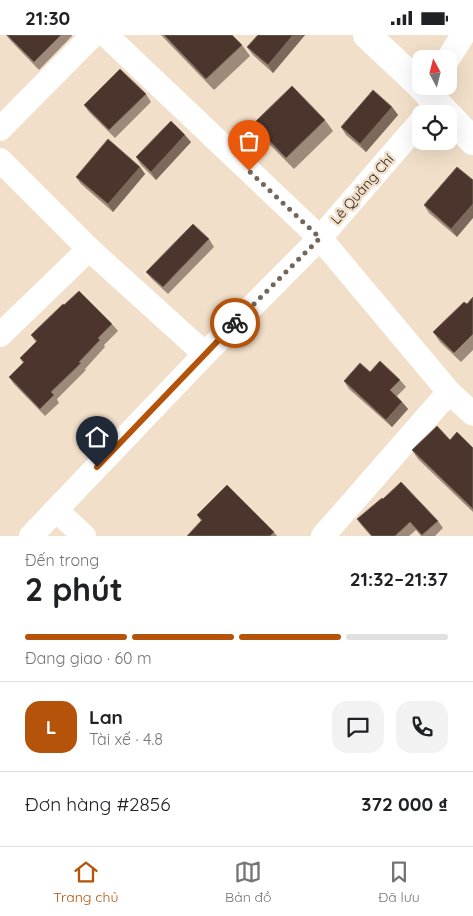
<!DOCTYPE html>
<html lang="vi">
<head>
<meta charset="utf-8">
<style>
	body { margin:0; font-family:Quicksand,sans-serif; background:#f2f2f2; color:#202124; height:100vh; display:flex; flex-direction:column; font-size:19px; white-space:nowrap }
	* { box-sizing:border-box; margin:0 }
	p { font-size:16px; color:#757577 }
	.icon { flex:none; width:28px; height:28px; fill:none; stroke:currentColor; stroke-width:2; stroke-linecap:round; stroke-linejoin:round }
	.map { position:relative; height:501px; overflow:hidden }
	.drawer { display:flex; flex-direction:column; background:#fff; flex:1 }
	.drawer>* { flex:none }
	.needle { width:32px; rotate:353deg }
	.controls { position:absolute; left:412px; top:15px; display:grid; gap:10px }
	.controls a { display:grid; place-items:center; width:45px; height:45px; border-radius:10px; background:#fff; box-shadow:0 5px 20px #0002; font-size:25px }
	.pin { position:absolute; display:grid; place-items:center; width:42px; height:42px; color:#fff; margin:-51px -21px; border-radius:50% 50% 50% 0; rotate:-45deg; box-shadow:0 0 5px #0007 }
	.pin .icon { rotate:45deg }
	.courier { position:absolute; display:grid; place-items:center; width:50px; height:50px; margin:-25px; border:4px solid #b45309; border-radius:50%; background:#fff; color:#222; box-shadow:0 1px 6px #0007 }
	.overview em { font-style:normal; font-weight:800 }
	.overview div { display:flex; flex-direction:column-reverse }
	.overview { display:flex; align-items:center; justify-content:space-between; height:85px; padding:0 25px }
	h1 { font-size:32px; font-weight:800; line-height:38px }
	.bar { display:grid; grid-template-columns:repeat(4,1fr); gap:8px 5px; align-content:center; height:60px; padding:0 25px }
	.bar i { height:6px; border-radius:4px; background:#e0e0e0 }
	.bar .active { background:#b45309 }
	.bar p { grid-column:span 4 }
	.line { display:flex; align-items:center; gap:12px; padding:0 25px; border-top:1px solid #e0e0e0 }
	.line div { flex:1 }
	.round { display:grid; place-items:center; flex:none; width:52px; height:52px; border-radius:15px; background:#f2f2f2 }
	.status { display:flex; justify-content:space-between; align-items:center; height:35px; padding:0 25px; background:#fff; direction:ltr }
	.status svg { height:14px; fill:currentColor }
	.tab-bar { display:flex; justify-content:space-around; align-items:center; height:70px; border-top:1px solid #e0e0e0; background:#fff; font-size:14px; color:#757577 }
	.tab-bar a { display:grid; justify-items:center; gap:2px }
	.tab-bar .active { color:#b45309 }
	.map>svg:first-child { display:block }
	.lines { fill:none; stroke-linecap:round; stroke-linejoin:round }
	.street { stroke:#fff; stroke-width:24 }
	.secondary { stroke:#fff; stroke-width:28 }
	.wall { fill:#9e8a7b }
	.shaded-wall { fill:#7d685c }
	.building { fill:#4b352d; stroke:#7d685c }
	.done { stroke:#72675a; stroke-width:5; stroke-dasharray:0 9 }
	.route { stroke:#b45309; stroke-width:6 }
	.labels { text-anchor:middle; stroke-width:5; stroke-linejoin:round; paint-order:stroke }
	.street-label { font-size:14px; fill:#2e271f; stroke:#f1dfc9 }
</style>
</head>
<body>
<div class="status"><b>21:30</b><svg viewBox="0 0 49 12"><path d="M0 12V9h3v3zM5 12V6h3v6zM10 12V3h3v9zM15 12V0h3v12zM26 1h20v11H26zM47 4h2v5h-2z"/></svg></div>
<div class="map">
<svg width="473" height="501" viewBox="0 0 473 501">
	<rect width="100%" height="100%" fill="#f1dfc9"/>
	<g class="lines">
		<g class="street">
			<polyline points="106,0 320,203 449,357 473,379"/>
			<polyline points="448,24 463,0"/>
			<polyline points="0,94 93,0"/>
			<polyline points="0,125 89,214 205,319"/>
			<polyline points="0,300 89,214"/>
			<polyline points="56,475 84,501"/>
			<polyline points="31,501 205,319 320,203 421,86"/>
			<polyline points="323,501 449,357"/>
		</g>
		<g class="secondary">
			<polyline points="367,0 419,49 447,79"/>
			<polyline points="449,81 473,106"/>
		</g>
	</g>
	<g class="wall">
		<polygon points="6,0 72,0 72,1 39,35 11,6"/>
		<polygon points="161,0 232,0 242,10 250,21 214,55"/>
		<polygon points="258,0 305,0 273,38 253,20 247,12"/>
		<polygon points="146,59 151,67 115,103 89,77 84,70"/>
		<polygon points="392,72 398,80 366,117 346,100 341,92"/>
		<polygon points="325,85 333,96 294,134 260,100 253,89"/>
		<polygon points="191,107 156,145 141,130 136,122"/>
		<polygon points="140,132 145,139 113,177 81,149 76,142"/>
		<polygon points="457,132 457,202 429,178 424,170"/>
		<polygon points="209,204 214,212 168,259 152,244 146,237"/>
		<polygon points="473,262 473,315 461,327 440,307 433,297 467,269"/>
		<polygon points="64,270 112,289 118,296 104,310 105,312 85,334 86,335 57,364 59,368 45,381 14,349 9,342 23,328 20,323 36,307 31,300"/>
		<polygon points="370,337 400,345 406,352 397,361 408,374 392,392 349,354 344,346"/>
		<polygon points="450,405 473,413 473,477 418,424 412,415"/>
		<polygon points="383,464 438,486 443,493 435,501 421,501 416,495 409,501 371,501 363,492 357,484"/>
		<polygon points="197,480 274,497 277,501 187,501 201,486"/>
	</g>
	<g class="shaded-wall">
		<polygon points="293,0 305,0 273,38 268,30"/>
		<polygon points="392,72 398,80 366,117 360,109"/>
		<polygon points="185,100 191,107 156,145 151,137"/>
		<polygon points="140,132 145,139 113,177 108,169"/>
		<polygon points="473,169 473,183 457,202 451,194"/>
		<polygon points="402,367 408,374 392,392 386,385"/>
	</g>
	<g class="building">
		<polygon points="7,0 61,0 34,27"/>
		<polygon points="164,0 232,0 242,10 206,44"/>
		<polygon points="258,0 293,0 268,30 247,12"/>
		<polygon points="120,34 146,59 109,95 84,70"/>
		<polygon points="292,51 325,85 286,123 253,89"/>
		<polygon points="373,55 392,72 360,109 341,92"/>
		<polygon points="171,86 185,100 151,137 136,122"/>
		<polygon points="108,104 140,132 108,169 76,142"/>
		<polygon points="457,132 473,145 473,169 451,194 424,170"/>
		<polygon points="193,189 209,204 163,252 146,237"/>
		<polygon points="79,256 112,289 98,303 100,305 79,327 81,328 51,357 54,360 40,374 9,342 24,327 20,323 37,306 31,300 63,269 64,270"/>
		<polygon points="473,262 473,299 454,318 433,297 464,267 467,269"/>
		<polygon points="380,326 400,345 390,355 402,367 386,385 344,346 360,328 370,337"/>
		<polygon points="437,391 450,405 457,397 473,413 473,474 412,415"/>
		<polygon points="401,447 438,486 422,500 410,487 395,501 372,501 357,484 382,463 383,464"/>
		<polygon points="227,450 274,497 270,501 187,501 202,485 197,480"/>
	</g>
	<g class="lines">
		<polyline class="done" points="235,288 320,203 249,136"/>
		<polyline class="route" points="97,432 235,288"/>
	</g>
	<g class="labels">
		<g class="street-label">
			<text transform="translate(362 154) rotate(-49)" y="5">Lê Quảng Chí</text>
		</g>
	</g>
</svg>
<div class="controls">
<a><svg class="needle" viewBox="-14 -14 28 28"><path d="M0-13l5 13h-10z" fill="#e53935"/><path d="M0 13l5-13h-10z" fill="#757577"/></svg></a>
<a><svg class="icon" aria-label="locate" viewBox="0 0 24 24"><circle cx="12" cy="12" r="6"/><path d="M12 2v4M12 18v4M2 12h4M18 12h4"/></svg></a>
</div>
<div class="pin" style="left:249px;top:136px;background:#ea580c"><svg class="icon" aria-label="bag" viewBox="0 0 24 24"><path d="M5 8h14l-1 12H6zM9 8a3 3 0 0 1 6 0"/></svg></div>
<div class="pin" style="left:97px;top:432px;background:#1f2937"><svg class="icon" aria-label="home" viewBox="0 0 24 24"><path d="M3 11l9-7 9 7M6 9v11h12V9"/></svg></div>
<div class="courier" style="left:235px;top:288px"><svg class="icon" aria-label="bike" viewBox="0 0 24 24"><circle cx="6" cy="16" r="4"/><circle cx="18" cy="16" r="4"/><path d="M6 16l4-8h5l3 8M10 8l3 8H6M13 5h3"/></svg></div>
</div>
<section class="drawer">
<div class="overview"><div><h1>2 phút</h1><p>Đến trong</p></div><em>21:32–21:37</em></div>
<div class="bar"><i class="active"></i><i class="active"></i><i class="active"></i><i></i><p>Đang giao · 60 m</p></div>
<div class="line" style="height:90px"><b class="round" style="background:#b45309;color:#fff">L</b><div><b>Lan</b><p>Tài xế · 4.8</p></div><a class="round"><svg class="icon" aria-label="chat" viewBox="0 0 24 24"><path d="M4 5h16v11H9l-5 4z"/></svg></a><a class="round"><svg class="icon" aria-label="phone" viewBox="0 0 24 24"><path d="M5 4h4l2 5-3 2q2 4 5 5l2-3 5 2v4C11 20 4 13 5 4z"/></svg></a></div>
<div class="line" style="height:65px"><div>Đơn hàng #2856</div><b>372 000 ₫</b></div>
</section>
<nav class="tab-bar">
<a class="active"><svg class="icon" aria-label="home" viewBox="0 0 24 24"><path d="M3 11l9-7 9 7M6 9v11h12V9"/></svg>Trang chủ</a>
<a><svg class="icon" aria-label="map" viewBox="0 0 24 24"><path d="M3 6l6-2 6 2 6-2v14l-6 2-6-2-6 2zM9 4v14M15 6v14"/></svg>Bản đồ</a>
<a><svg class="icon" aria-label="saved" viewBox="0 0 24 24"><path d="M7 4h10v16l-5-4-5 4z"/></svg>Đã lưu</a>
</nav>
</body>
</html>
